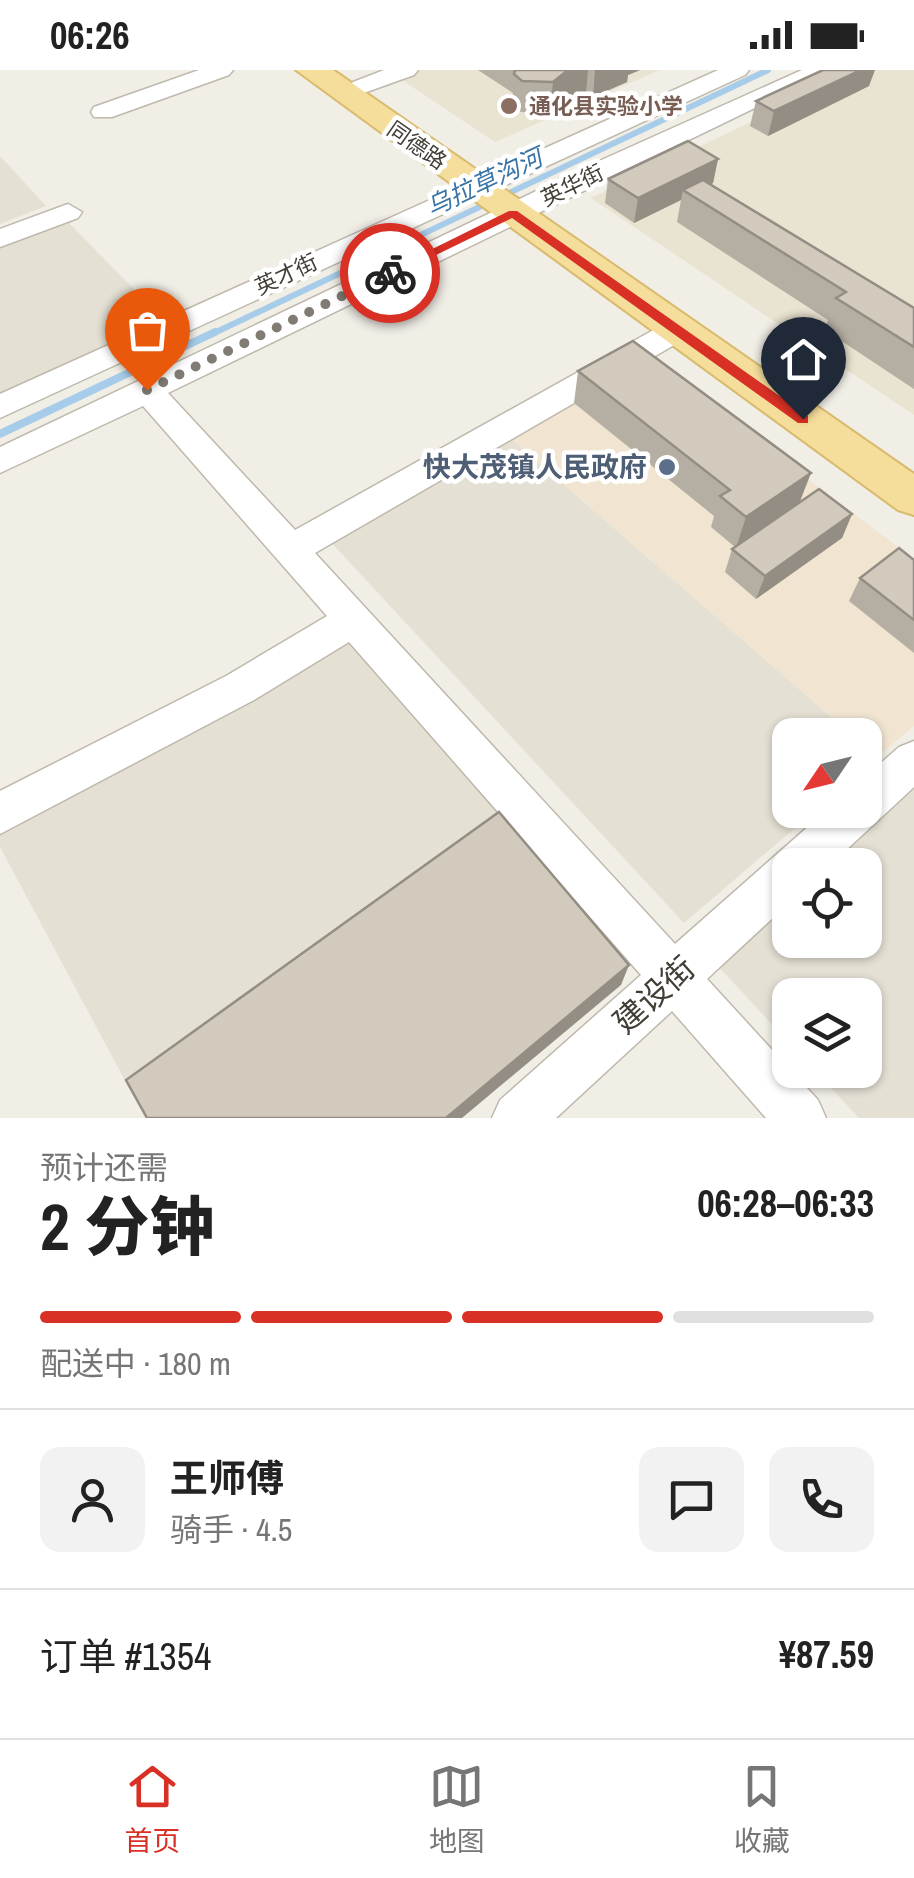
<!DOCTYPE html>
<html lang="zh">
<head>
<meta charset="utf-8">
<style>
	body { margin:0; font-family:"Archivo Narrow","Noto Sans SC",sans-serif; background:#f2f2f2; color:#222; height:100vh; display:flex; flex-direction:column; font-size:38px; white-space:nowrap }
	* { box-sizing:border-box; margin:0 }
	p { font-size:32px; color:#767676 }
	.icon { flex:none; width:55px; height:55px; fill:none; stroke:currentColor; stroke-width:2; stroke-linecap:round; stroke-linejoin:round }
	.map { position:relative; height:1048px; overflow:hidden }
	.panel { display:flex; flex-direction:column; background:#fff; flex:1 }
	.panel>* { flex:none }
	.needle { width:65px; rotate:235deg }
	.tools { position:absolute; left:772px; top:648px; display:grid; gap:20px }
	.tools a { display:grid; place-items:center; width:110px; height:110px; border-radius:20px; background:#fff; box-shadow:0 2px 8px #0004; font-size:50px }
	.pin { position:absolute; display:grid; place-items:center; width:85px; height:85px; color:#fff; margin:-102px -42px; border-radius:50% 50% 50% 0; rotate:-45deg; box-shadow:0 0 10px #0007 }
	.pin .icon { rotate:45deg }
	.courier { position:absolute; display:grid; place-items:center; width:100px; height:100px; margin:-50px; border:8px solid #d93025; border-radius:50%; background:#fff; color:#222; box-shadow:0 2px 12px #0007 }
	.overview em { font-style:normal; font-weight:800 }
	.overview div { display:flex; flex-direction:column-reverse }
	.overview { display:flex; align-items:center; justify-content:space-between; height:170px; padding:0 40px }
	h1 { font-size:65px; font-weight:800; line-height:75px }
	.bar { display:grid; grid-template-columns:repeat(4,1fr); gap:15px 10px; align-content:center; height:120px; padding:0 40px }
	.bar i { height:12px; border-radius:8px; background:#e0e0e0 }
	.bar .on { background:#d93025 }
	.bar p { grid-column:span 4 }
	.line { display:flex; align-items:center; gap:25px; padding:0 40px; border-top:2px solid #e0e0e0 }
	.line div { flex:1 }
	.round { display:grid; place-items:center; flex:none; width:105px; height:105px; border-radius:20px; background:#f2f2f2 }
	.status { display:flex; justify-content:space-between; align-items:center; height:70px; padding:0 50px; background:#fff; direction:ltr }
	.status svg { height:28px; fill:currentColor }
	.tab-bar { display:flex; justify-content:space-around; align-items:center; height:140px; border-top:2px solid #e0e0e0; background:#fff; font-size:28px; color:#767676 }
	.tab-bar a { display:grid; justify-items:center; gap:5px }
	.tab-bar .on { color:#d93025 }
	.map>svg:first-child { display:block }
	.residential { fill:#e4e0d4 }
	.commercial { fill:#f1e5d2 }
	.education { fill:#e9e3d1 }
	.lines { fill:none; stroke-linecap:round; stroke-linejoin:round }
	.stream-far1 { stroke:#a7cce9; stroke-width:6 }
	.stream { stroke:#a7cce9; stroke-width:8 }
	.minor-casing { stroke:#bfb8ac; stroke-width:3 }
	.major-casing { stroke:#d8ba6d; stroke-width:4 }
	.minor { fill:#fff; fill-rule:evenodd }
	.major { fill:#f5dd9b; fill-rule:evenodd }
	.wall { fill:#b5aea2 }
	.shaded-wall { fill:#938d84 }
	.building { fill:#d2cabc; stroke:#938d84; stroke-width:2.5 }
	.route { fill:#d93025 }
	.done { stroke:#807c74; stroke-width:10; stroke-dasharray:0 18 }
	.education-dot { fill:#8d6e63; stroke:#fff; stroke-width:4 }
	.service-dot { fill:#5c6f8a; stroke:#fff; stroke-width:4 }
	.labels { text-anchor:middle; stroke-width:9; stroke-linejoin:round; paint-order:stroke }
	.far-education-label { font-size:22px; font-weight:bold; fill:#785e54; stroke:#fff; text-anchor:start }
	.far-street-label { font-size:22px; fill:#433e36; stroke:#fff }
	.far-water-label { font-size:25px; font-style:italic; fill:#3974a5; stroke:#fff }
	.service-label { font-size:28px; font-weight:bold; fill:#4e5e75; stroke:#fff; text-anchor:end }
	.near-street-label { font-size:32px; fill:#433e36; stroke:#fff }
</style>
</head>
<body>
<div class="status"><b>06:26</b><svg viewBox="0 0 49 12"><path d="M0 12V9h3v3zM5 12V6h3v6zM10 12V3h3v9zM15 12V0h3v12zM26 1h20v11H26zM47 4h2v5h-2z"/></svg></div>
<div class="map">
<svg width="914" height="1048" viewBox="0 0 914 1048">
	<rect width="100%" height="100%" fill="#f1eee6"/>
	<g class="residential">
		<polygon points="0,86 46,136 0,154"/>
		<polygon points="67,151 163,249 0,324 0,177"/>
		<polygon points="508,366 852,665 790,665 790,740 816,740 684,853 328,469"/>
		<polygon points="346,565 502,748 129,1018 0,777 0,758"/>
		<polygon points="914,719 914,1048 859,1048 814,1000 865,1000 865,925 790,925 790,974 717,895 790,830 790,870 865,870 865,795 829,795"/>
	</g>
	<polygon class="commercial" points="647,288 914,489 914,656 877,687 865,677 865,665 852,665 508,366"/>
	<g class="education">
		<polygon points="387,0 660,0 495,72"/>
		<polygon points="860,0 914,0 914,345 591,128"/>
	</g>
	<g class="lines">
		<polyline class="stream-far1" points="210,265 768,0"/>
		<polyline class="stream" points="0,364 215,262"/>
		<defs>
			<g id="minor">
				<polygon points="199,0 233,0 229,5 112,47 94,47 91,42 94,37"/>
				<polygon points="384,0 418,0 414,5 361,24 349,17 353,12"/>
				<polygon points="718,0 749,0 745,5 0,348 0,324"/>
				<polygon points="802,0 833,0 168,323 295,460 666,253 688,253 692,260 688,267 315,483 675,874 827,740 865,740 865,707 899,677 914,671 914,717 830,795 790,795 790,832 707,909 818,1030 826,1048 766,1048 672,941 556,1048 492,1048 500,1030 641,905 349,572 254,630 0,764 0,721 226,606 327,546 143,336 0,403 0,377 597,92"/>
				<polygon points="68,134 82,142 78,148 0,177 0,159"/>
			</g>
			<polygon id="major" points="296,0 333,0 914,404 914,445 898,440"/>
		</defs>
		<use href="#minor" class="minor-casing"/>
		<use href="#major" class="major-casing"/>
		<use href="#minor" class="minor"/>
		<use href="#major" class="major"/>
	</g>
	<g class="wall">
		<polygon points="478,0 640,0 628,5 627,12 593,27 586,23 561,33 550,43 521,42 512,35 513,23"/>
		<polygon points="869,16 768,66 750,56 756,31"/>
		<polygon points="718,89 713,113 711,114 914,238 914,319 825,260 828,250 677,152 681,130 634,153 605,133 608,109"/>
		<polygon points="578,301 800,432 852,444 842,468 756,529 725,502 732,479 735,477 711,457 714,446 574,333"/>
		<polygon points="914,490 914,583 849,531 860,508"/>
	</g>
	<g class="shaded-wall">
		<polygon points="568,0 588,0 586,23 561,33 550,43 553,12"/>
		<polygon points="595,0 640,0 628,5 627,12 593,27"/>
		<polygon points="861,0 875,0 869,16 768,66 774,41"/>
		<polygon points="718,89 713,113 691,125 683,120 681,130 634,153 638,128"/>
		<polygon points="811,403 799,434 736,478 746,447"/>
		<polygon points="852,444 842,468 756,529 765,506"/>
		<polygon points="629,895 621,915 462,1048 446,1048"/>
	</g>
	<g class="building">
		<polygon points="515,0 568,0 553,12 522,11 514,4"/>
		<polygon points="823,0 861,0 774,41 756,31"/>
		<polygon points="688,71 718,89 638,128 608,109"/>
		<polygon points="703,110 914,238 914,277 836,228 846,222 683,120"/>
		<polygon points="633,271 811,403 746,447 720,426 730,420 578,301"/>
		<polygon points="819,419 852,444 765,506 732,479"/>
		<polygon points="899,478 914,490 914,550 860,508"/>
		<polygon points="499,742 629,895 446,1048 147,1048 126,1010"/>
	</g>
	<polygon class="route" points="509,141 517,141 808,346 808,353 798,353 512,148 395,205 384,203"/>
	<g class="lines">
		<polyline class="done" points="147,320 390,203"/>
	</g>
	<circle class="education-dot" cx="509" cy="36" r="10"/>
	<circle class="service-dot" cx="667" cy="397" r="10"/>
	<g class="labels">
		<g class="far-education-label">
			<text x="529" y="44">通化县实验小学</text>
		</g>
		<g class="far-street-label">
			<text transform="translate(417 75) rotate(35)" y="8">同德路</text>
			<text transform="translate(572 115) rotate(-26)" y="8">英华街</text>
			<text transform="translate(286 204) rotate(-25)" y="8">英才街</text>
		</g>
		<g class="far-water-label">
			<text transform="translate(484 112) rotate(-25)" y="9">乌拉草沟河</text>
		</g>
		<g class="service-label">
			<text x="647" y="407">快大茂镇人民政府</text>
		</g>
		<g class="near-street-label">
			<text transform="translate(654 925) rotate(-42)" y="11">建设街</text>
		</g>
	</g>
</svg>
<div class="tools">
<a><svg class="needle" viewBox="-14 -14 28 28"><path d="M0-13l5 13h-10z" fill="#e53935"/><path d="M0 13l5-13h-10z" fill="#767676"/></svg></a>
<a><svg class="icon" aria-label="locate" viewBox="0 0 24 24"><circle cx="12" cy="12" r="6"/><path d="M12 2v4M12 18v4M2 12h4M18 12h4"/></svg></a>
<a><svg class="icon" aria-label="layers" viewBox="0 0 24 24"><path d="M12 4l9 5-9 5-9-5zM3 14l9 5 9-5"/></svg></a>
</div>
<div class="pin" style="left:147px;top:320px;background:#ea580c"><svg class="icon" aria-label="bag" viewBox="0 0 24 24"><path d="M5 8h14l-1 12H6zM9 8a3 3 0 0 1 6 0"/></svg></div>
<div class="pin" style="left:803px;top:349px;background:#1f2937"><svg class="icon" aria-label="home" viewBox="0 0 24 24"><path d="M3 11l9-7 9 7M6 9v11h12V9"/></svg></div>
<div class="courier" style="left:390px;top:203px"><svg class="icon" aria-label="bike" viewBox="0 0 24 24"><circle cx="6" cy="16" r="4"/><circle cx="18" cy="16" r="4"/><path d="M6 16l4-8h5l3 8M10 8l3 8H6M13 5h3"/></svg></div>
</div>
<section class="panel">
<div class="overview"><div><h1>2 分钟</h1><p>预计还需</p></div><em>06:28–06:33</em></div>
<div class="bar"><i class="on"></i><i class="on"></i><i class="on"></i><i></i><p>配送中 · 180 m</p></div>
<div class="line" style="height:180px"><a class="round"><svg class="icon" aria-label="person" viewBox="0 0 24 24"><circle cx="12" cy="8" r="4"/><path d="M4 21q1-7 8-7t8 7"/></svg></a><div><b>王师傅</b><p>骑手 · 4.5</p></div><a class="round"><svg class="icon" aria-label="chat" viewBox="0 0 24 24"><path d="M4 5h16v11H9l-5 4z"/></svg></a><a class="round"><svg class="icon" aria-label="phone" viewBox="0 0 24 24"><path d="M5 4h4l2 5-3 2q2 4 5 5l2-3 5 2v4C11 20 4 13 5 4z"/></svg></a></div>
<div class="line" style="height:130px"><div>订单 #1354</div><b>¥87.59</b></div>
</section>
<nav class="tab-bar">
<a class="on"><svg class="icon" aria-label="home" viewBox="0 0 24 24"><path d="M3 11l9-7 9 7M6 9v11h12V9"/></svg>首页</a>
<a><svg class="icon" aria-label="map" viewBox="0 0 24 24"><path d="M3 6l6-2 6 2 6-2v14l-6 2-6-2-6 2zM9 4v14M15 6v14"/></svg>地图</a>
<a><svg class="icon" aria-label="saved" viewBox="0 0 24 24"><path d="M7 4h10v16l-5-4-5 4z"/></svg>收藏</a>
</nav>
</body>
</html>
